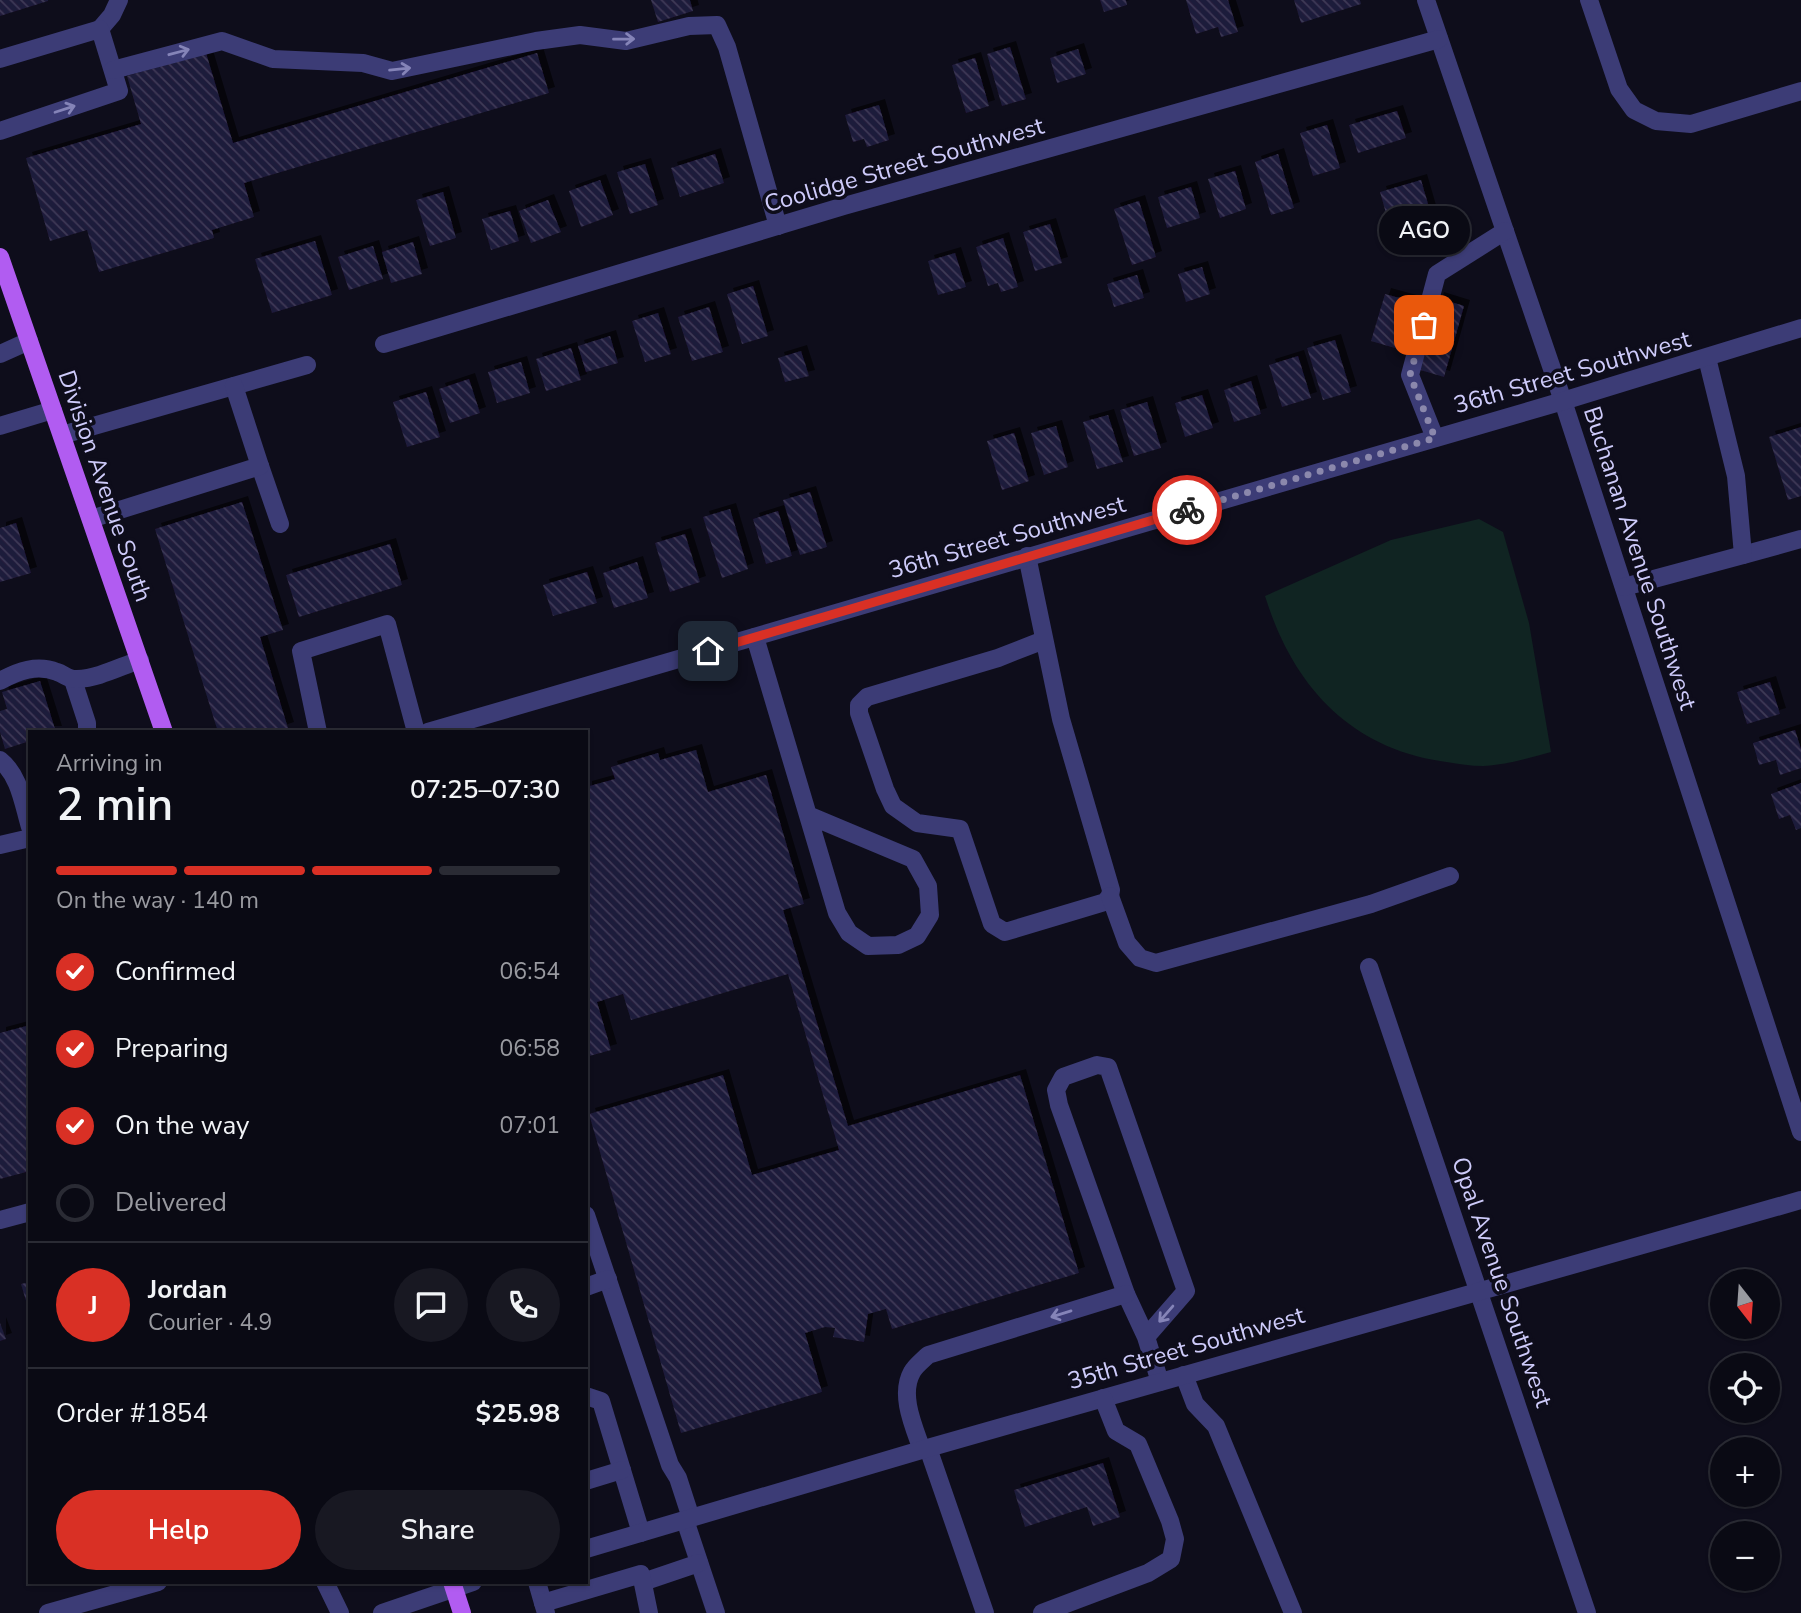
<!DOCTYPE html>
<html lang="en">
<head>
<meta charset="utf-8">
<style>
	body { margin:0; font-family:"Nunito Sans",sans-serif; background:#181822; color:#f1f3f6; height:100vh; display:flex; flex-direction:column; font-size:26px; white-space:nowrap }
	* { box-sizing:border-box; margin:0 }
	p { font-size:23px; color:#999aa0 }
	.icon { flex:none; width:38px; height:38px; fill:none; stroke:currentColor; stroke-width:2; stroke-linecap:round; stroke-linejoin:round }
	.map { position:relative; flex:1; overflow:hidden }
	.panel { position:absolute; left:28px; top:730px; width:560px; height:854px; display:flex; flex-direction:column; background:#0a0a14; border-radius:0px; box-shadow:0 2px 5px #0004,0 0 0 2px #2a2b34 }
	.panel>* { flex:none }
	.needle { width:46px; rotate:163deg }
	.fabs { position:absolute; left:1710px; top:1269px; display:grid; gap:14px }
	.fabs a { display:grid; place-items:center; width:70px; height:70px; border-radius:50%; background:#0a0a14; box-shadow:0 2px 5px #0004,0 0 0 2px #2a2b34; font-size:35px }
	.pin { position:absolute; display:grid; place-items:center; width:60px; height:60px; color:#fff; margin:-30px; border-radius:14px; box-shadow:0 4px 10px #0006 }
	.courier { position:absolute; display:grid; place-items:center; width:70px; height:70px; margin:-35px; border:5px solid #d93025; border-radius:50%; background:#fff; color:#222; box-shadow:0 2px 9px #0007 }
	.bubble { position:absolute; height:49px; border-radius:24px; background:#0a0a14; box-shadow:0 2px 5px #0004,0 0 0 2px #2a2b34; font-size:23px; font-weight:600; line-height:49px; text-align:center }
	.overview em { font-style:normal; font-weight:600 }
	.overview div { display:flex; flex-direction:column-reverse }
	.overview { display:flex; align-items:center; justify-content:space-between; height:119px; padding:0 28px }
	h1 { font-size:46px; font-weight:600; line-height:52px }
	.bar { display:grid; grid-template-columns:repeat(4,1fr); gap:10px 7px; align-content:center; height:84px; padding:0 28px }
	.bar i { height:9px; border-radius:5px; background:#2a2b34 }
	.bar .selected { background:#d93025 }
	.bar p { grid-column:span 4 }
	.line { display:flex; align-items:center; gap:18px; padding:0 28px; border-top:2px solid #2a2b34 }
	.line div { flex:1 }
	.round { display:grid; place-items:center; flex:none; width:74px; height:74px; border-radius:37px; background:#181822 }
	ol { padding:0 28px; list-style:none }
	li { display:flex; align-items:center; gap:21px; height:77px }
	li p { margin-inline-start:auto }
	li .icon { padding:7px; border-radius:50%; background:#d93025; color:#fff; stroke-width:4 }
	li:last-child { color:#999aa0 }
	li i { width:38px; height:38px; border:4px solid #2a2b34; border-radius:50% }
	.cta { display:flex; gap:14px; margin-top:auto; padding:14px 28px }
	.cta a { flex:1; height:80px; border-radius:42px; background:#d93025; color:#fff; font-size:28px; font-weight:600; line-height:80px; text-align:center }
	.cta a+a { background:#181822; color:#f1f3f6 }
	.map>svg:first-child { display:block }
	.garden { fill:#102422 }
	.building { fill:url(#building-back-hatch); filter:url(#shadow) }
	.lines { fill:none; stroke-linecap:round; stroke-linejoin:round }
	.minor { stroke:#3c3c76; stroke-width:18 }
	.major { stroke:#b15cf1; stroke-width:18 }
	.oneway { stroke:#8584b8 }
	.done { stroke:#8b88ac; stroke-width:7; stroke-dasharray:0 12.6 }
	.route { stroke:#d93025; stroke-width:9 }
	.labels { text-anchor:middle; stroke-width:7; stroke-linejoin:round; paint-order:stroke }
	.street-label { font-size:24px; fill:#cecbfa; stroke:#0e0d1b }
</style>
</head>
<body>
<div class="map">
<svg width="1801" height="1613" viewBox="0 0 1801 1613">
	<defs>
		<pattern id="building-back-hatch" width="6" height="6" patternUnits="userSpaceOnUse" patternTransform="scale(1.75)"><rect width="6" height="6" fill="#1f1a3a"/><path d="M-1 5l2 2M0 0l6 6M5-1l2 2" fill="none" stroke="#3e3a57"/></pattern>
		<filter id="shadow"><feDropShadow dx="6" dy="-6" stdDeviation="0" flood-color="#0009"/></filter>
	</defs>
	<rect width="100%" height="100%" fill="#0e0d1b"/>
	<path class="garden" d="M1479,519L1503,532L1529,623L1551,752C1528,758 1506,765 1483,766C1469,766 1454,763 1440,761C1347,746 1292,683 1265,596L1391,540Z"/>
	<g class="building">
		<polygon points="0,0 48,0 48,1 0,16"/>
		<polygon points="651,0 690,0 693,11 658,22"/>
		<polygon points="1100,0 1126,0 1127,5 1104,12"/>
		<polygon points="1186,0 1228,0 1238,32 1221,37 1218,27 1196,34"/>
		<polygon points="1294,0 1360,0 1361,4 1301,23"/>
		<polygon points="1010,47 1026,99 1002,106 987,54"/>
		<polygon points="1078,49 1086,74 1057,83 1050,58"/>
		<polygon points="206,53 233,143 537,53 549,93 244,183 254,217 212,230 214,238 99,272 87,230 50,241 26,158 141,124 127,76"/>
		<polygon points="975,58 989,106 966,113 952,65"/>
		<polygon points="879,105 889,140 867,147 864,139 853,142 845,115"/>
		<polygon points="1397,111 1406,138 1358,153 1349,125"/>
		<polygon points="1327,125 1340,168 1313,176 1300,133"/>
		<polygon points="715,154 724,183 680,197 671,168"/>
		<polygon points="1278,154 1294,208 1271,215 1255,162"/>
		<polygon points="645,164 658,205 630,214 617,172"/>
		<polygon points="1235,171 1246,209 1220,218 1208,179"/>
		<polygon points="600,180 613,215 581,227 569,191"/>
		<polygon points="1421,180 1430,211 1389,224 1380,192"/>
		<polygon points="1191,187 1200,218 1167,228 1158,197"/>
		<polygon points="443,192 456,238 430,246 416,200"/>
		<polygon points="548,200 561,232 531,243 519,211"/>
		<polygon points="1139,201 1156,257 1132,265 1114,209"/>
		<polygon points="510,211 519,241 491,250 482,219"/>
		<polygon points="1050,224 1062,263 1035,271 1023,232"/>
		<polygon points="1003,238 1018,287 1001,292 998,283 988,286 976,247"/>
		<polygon points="315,241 332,295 272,313 255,259"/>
		<polygon points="413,242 422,274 391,283 382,252"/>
		<polygon points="373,246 383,279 349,290 338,257"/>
		<polygon points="955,253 966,287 938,295 928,261"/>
		<polygon points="1202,267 1210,294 1186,302 1178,274"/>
		<polygon points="1137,275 1144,298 1114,307 1107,284"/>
		<polygon points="753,286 768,336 742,344 727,294"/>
		<polygon points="1385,294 1418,303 1405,351 1371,341"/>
		<polygon points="1438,298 1464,306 1444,377 1417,369"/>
		<polygon points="709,307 723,352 692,361 678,317"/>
		<polygon points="658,313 671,354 645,362 632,321"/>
		<polygon points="610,336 618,363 586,372 578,346"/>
		<polygon points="1335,340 1351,392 1323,400 1307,348"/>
		<polygon points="571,348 581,380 546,391 536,359"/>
		<polygon points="801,351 809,376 785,382 778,358"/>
		<polygon points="1298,356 1311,398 1282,407 1269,365"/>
		<polygon points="521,362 530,393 497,403 488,372"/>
		<polygon points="469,379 480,413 450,423 439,389"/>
		<polygon points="1251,381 1261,414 1234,422 1224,390"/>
		<polygon points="426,392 440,437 407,447 393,402"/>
		<polygon points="1202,395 1213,428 1185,437 1175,403"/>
		<polygon points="1147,402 1161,448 1134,456 1120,410"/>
		<polygon points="1108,415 1123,462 1097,469 1083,422"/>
		<polygon points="1056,426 1068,467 1044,475 1031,433"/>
		<polygon points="1801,427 1801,496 1788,500 1769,437"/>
		<polygon points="1014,433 1029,481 1002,490 987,441"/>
		<polygon points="810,492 827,547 800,555 783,500"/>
		<polygon points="242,502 283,630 260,637 288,728 276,732 218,732 155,529"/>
		<polygon points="730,509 748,569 722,578 703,517"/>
		<polygon points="778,511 792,556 766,564 753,519"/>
		<polygon points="16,523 31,573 0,582 0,528"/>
		<polygon points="685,534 700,582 670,592 655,543"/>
		<polygon points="390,544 402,585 299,617 286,575"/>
		<polygon points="637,562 648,598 614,608 603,573"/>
		<polygon points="587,572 597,603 553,616 543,585"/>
		<polygon points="40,681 56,732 30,732 30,741 5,749 0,732 0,711 7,709 2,692"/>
		<polygon points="1770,682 1780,714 1747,724 1737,692"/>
		<polygon points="1795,730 1801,749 1801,768 1780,775 1776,760 1759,765 1753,743"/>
		<polygon points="696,750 708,792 766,775 804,904 783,910 848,1126 1020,1075 1079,1273 892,1329 886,1309 868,1314 864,1342 833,1337 835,1328 825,1327 805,1333 822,1392 681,1433 589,1114 723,1075 752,1175 839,1150 788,974 631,1020 623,994 597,1002 611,1050 586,1057 586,787 615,779 611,767 658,753 660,760"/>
		<polygon points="1801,783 1801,828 1796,830 1790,815 1779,819 1771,794"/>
		<polygon points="30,1025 30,1171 0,1179 0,1033"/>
		<polygon points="30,1282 30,1311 29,1311 21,1284"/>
		<polygon points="0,1323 6,1339 0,1341"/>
		<polygon points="1103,1463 1120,1517 1093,1526 1087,1507 1025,1527 1014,1490"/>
	</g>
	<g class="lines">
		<g class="minor">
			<polyline points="1426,0 1563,401 1801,1132"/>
			<polyline points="1589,0 1619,89 1634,110 1656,121 1691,124 1801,91"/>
			<polyline points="100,29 112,15 119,0"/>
			<polyline points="0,59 100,29 119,91 0,131"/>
			<polyline points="113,70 222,41 273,59 363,63 392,71 536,41 580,35 626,41 689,26 717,25 727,47 778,226"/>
			<polyline points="384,344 844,206 1439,39"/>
			<polyline points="0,354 29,341"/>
			<polyline points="0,426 53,410"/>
			<polyline points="62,435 307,365"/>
			<polyline points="1435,438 1410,375 1437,274 1505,231"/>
			<polyline points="260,466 280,524"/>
			<polyline points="91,519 260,466 234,386"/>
			<polyline points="1743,555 1801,539"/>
			<polyline points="1027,556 1061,719 1111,890 1110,896 1105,902 1005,932 992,924 960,829 917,823 893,806 885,789 859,713 859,705 867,697 998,658 1044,640"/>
			<polyline points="1624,587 1743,555 1736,476 1707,358"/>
			<polyline points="755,637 837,913 849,933 868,946 898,945 917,936 930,915 928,886 913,859 808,815"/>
			<polyline points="73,680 87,723 87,732"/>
			<path d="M0,681C18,671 37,664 57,672C64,674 69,680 77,679C99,678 119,667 140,660"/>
			<polyline points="318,732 301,651 387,624 416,732"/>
			<polyline points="428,732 1563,401 1801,328"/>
			<path d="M0,760C20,776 23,804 30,827"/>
			<polyline points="0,845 30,838"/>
			<polyline points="1110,896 1127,943 1140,958 1156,963 1371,904 1450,876"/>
			<polyline points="1369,967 1587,1613"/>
			<polyline points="586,1215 670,1465 678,1478 691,1518"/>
			<polyline points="0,1220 30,1212"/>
			<polyline points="586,1287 608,1279"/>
			<polyline points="1146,1337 1186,1291 1108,1067 1097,1065 1063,1077 1056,1090 1059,1105 1126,1294 1146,1337 1160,1382"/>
			<polyline points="1184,1375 1195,1404 1216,1426 1293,1613"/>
			<polyline points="586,1396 601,1401 641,1533"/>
			<polyline points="928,1448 985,1613"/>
			<path d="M922,1450C914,1427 899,1395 912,1372C915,1366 923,1360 928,1355L1126,1294"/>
			<polyline points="586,1481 622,1470"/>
			<polyline points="685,1520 716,1613"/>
			<polyline points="586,1549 928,1448 1801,1200"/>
			<polyline points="325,1582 340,1613"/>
			<polyline points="537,1582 543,1603"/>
			<polyline points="643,1582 699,1563"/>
			<polyline points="48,1613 158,1582"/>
			<polyline points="382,1613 473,1582"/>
			<polyline points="546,1613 543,1603 641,1574 649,1613"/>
			<polyline points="1042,1613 1148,1573 1171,1559 1175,1539 1170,1521 1138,1444 1116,1431 1103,1398"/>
		</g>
		<g class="major">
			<polyline points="0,257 164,732"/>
			<polyline points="452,1582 462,1613"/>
		</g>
	</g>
	<defs><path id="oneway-shaft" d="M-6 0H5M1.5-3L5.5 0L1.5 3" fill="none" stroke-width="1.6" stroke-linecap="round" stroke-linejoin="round" transform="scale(1.75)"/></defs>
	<g class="oneway">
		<use href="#oneway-shaft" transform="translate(624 39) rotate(-1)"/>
		<use href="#oneway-shaft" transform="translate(179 52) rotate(-15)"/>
		<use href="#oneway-shaft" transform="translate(400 69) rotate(-6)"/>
		<use href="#oneway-shaft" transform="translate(65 109) rotate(-18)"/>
		<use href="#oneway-shaft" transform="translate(1061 1314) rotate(163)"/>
		<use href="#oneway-shaft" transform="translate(1166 1314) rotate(131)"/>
	</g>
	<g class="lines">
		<polyline class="done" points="1187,510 1435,438 1410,375 1424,325"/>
		<polyline class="route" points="708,651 1187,510"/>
	</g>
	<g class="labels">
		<g class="street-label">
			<text transform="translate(904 165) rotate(-16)" y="8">Coolidge Street Southwest</text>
			<text transform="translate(1572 372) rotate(-16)" y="8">36th Street Southwest</text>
			<text transform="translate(105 486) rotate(71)" y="8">Division Avenue South</text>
			<text transform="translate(1007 537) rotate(-16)" y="8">36th Street Southwest</text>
			<text transform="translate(1640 558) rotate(72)" y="8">Buchanan Avenue Southwest</text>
			<text transform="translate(1502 1282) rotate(71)" y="8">Opal Avenue Southwest</text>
			<text transform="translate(1186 1348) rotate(-16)" y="8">35th Street Southwest</text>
		</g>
	</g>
</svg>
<div class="fabs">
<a><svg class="needle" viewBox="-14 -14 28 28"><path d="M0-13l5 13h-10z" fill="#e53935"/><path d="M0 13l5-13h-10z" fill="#999aa0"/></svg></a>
<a><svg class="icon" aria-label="locate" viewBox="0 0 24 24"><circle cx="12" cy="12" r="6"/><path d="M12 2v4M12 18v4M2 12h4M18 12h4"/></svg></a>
<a>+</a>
<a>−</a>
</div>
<div class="pin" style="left:1424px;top:325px;background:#ea580c"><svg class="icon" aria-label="bag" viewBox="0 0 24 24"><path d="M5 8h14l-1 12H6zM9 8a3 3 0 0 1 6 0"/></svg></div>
<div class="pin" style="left:708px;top:651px;background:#1f2937"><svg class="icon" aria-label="home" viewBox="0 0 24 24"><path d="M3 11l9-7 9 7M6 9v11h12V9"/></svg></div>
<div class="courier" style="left:1187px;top:510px"><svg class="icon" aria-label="bike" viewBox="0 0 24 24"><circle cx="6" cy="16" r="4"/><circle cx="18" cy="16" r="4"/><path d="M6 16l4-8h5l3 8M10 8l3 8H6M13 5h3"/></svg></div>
<div class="bubble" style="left:1379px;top:206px;width:91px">AGO</div>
<section class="panel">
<div class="overview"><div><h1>2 min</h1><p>Arriving in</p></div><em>07:25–07:30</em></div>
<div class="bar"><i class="selected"></i><i class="selected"></i><i class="selected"></i><i></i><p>On the way · 140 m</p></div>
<ol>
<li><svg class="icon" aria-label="check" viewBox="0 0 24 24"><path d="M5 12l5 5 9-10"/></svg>Confirmed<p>06:54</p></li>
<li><svg class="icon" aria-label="check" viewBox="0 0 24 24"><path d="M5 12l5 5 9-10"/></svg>Preparing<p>06:58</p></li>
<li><svg class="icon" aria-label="check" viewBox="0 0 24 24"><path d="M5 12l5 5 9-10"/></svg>On the way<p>07:01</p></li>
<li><i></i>Delivered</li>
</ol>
<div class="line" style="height:126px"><b class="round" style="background:#d93025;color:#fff">J</b><div><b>Jordan</b><p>Courier · 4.9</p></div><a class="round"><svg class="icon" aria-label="chat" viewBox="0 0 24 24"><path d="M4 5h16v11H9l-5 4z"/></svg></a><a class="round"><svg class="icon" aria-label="phone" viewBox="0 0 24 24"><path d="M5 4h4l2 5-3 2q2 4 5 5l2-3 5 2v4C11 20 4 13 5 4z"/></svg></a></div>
<div class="line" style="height:91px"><div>Order #1854</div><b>$25.98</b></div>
<div class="cta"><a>Help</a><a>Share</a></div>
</section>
</div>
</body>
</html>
